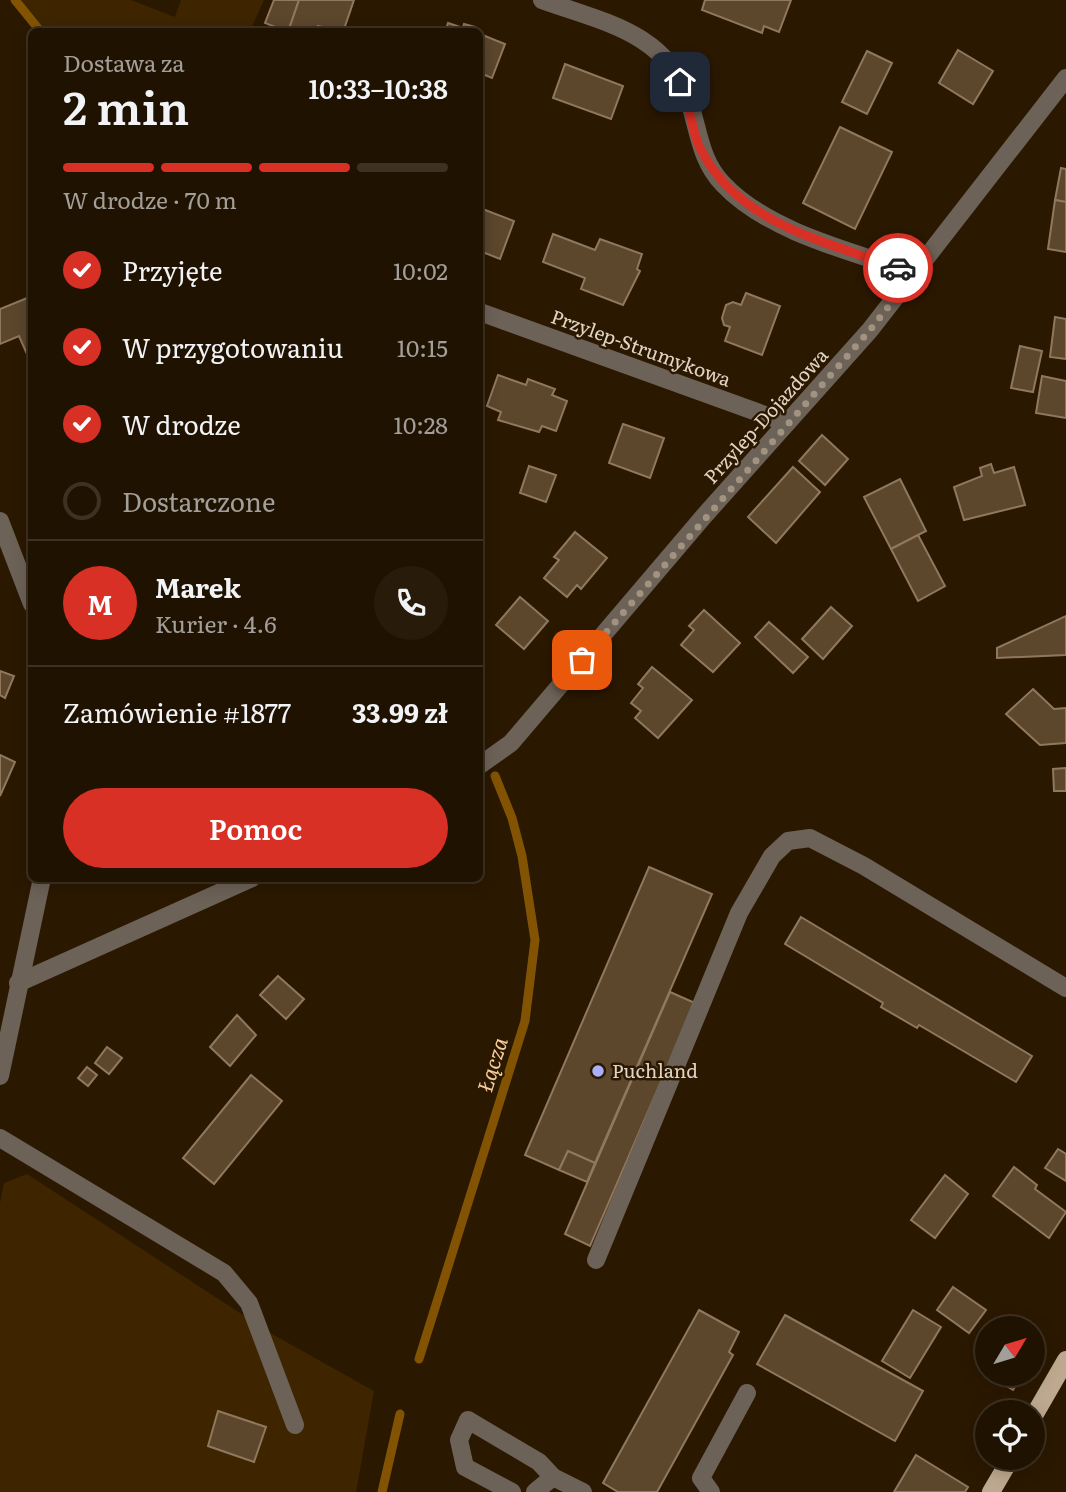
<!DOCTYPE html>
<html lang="pl">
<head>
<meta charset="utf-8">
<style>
	body { margin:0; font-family:Literata,serif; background:#281b0a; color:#f1f3f6; height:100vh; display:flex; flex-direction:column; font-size:26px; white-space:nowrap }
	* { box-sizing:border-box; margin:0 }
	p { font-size:23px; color:#a29e99 }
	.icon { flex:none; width:38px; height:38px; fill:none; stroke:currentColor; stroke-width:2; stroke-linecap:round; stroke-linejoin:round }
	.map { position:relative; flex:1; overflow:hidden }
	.drawer { position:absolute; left:28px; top:28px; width:455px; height:854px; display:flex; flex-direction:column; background:#201200; border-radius:10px; box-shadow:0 4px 18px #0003,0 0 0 2px #3d3222 }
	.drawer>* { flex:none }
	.needle { width:46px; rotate:52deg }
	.tools { position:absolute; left:975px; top:1316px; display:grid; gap:14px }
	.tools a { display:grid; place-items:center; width:70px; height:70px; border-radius:50%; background:#201200; box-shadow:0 4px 18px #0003,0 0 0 2px #3d3222; font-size:35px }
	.pin { position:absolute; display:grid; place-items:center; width:60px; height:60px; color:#fff; margin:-30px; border-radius:14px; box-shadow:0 4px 10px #0006 }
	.courier { position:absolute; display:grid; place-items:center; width:70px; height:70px; margin:-35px; border:5px solid #d93025; border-radius:50%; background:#fff; color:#222; box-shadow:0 2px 9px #0007 }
	.overview em { font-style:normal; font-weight:600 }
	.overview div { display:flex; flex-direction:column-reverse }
	.overview { display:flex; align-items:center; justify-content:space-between; height:119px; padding:0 35px }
	h1 { font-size:46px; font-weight:600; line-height:52px }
	.bar { display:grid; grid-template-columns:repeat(4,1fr); gap:10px 7px; align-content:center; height:84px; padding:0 35px }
	.bar i { height:9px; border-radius:5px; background:#3d3222 }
	.bar .selected { background:#d93025 }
	.bar p { grid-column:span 4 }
	.line { display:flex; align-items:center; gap:18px; padding:0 35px; border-top:2px solid #3d3222 }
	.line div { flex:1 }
	.round { display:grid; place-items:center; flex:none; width:74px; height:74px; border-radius:37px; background:#281b0a }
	ol { padding:0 35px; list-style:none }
	li { display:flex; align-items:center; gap:21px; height:77px }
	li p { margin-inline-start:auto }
	li .icon { padding:7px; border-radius:50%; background:#d93025; color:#fff; stroke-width:4 }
	li:last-child { color:#a29e99 }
	li i { width:38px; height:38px; border:4px solid #3d3222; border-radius:50% }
	.cta { display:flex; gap:14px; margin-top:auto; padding:14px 35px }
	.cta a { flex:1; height:80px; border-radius:42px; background:#d93025; color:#fff; font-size:28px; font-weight:600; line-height:80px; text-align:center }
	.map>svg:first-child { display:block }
	.green { fill:#3e2500 }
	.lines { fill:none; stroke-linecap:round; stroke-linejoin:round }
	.stream { stroke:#825303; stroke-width:9 }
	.building { fill:#5c462c; stroke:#90785d; stroke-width:2 }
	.minor { stroke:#6d6257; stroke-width:18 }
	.major { stroke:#bea990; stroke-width:18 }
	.done { stroke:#a29381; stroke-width:7; stroke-dasharray:0 12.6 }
	.route { stroke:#d93025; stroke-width:9 }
	.poi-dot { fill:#abaffb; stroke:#2b1800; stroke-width:2.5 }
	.labels { text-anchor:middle; stroke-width:5; stroke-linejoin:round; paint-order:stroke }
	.street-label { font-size:19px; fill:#e2d5c6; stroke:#2b1800 }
	.poi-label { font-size:19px; fill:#e2d5c6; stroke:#2b1800; text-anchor:start }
	.water-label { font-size:21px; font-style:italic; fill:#f5cc9a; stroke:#2b1800 }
</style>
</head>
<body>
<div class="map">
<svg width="1066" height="1492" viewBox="0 0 1066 1492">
	<rect width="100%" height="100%" fill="#2b1800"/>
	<g class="green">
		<polygon points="13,0 131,0 175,17 181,0 264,0 250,31 41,32"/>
		<polygon points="27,1174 272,1334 374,1391 356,1492 0,1492 0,1203 4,1183"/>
	</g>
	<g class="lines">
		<g class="stream">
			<polyline points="15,0 41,32"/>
			<polyline points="419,1359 525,1021 535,940 522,856 512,818 495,776"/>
			<polyline points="382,1492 400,1414"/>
		</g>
	</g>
	<g class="building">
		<polygon points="274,0 299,0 288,32 265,23"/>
		<polygon points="299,0 354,0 343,32 318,26 316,32 288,32"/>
		<polygon points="705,0 791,0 779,32 764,26 762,33 702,10"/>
		<polygon points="448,23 463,28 464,24 475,27 473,32 445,32"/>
		<polygon points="480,34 505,44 492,78 480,73"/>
		<polygon points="958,50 993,71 973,104 939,83"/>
		<polygon points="867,51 892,63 867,114 842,102"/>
		<polygon points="565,64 623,86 611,119 553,98"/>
		<polygon points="840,127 892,152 855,229 803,203"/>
		<polygon points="1061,168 1066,169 1066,202 1055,200"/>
		<polygon points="1055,200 1066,202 1066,252 1048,249"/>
		<polygon points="480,208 514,221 500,259 480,251"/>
		<polygon points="553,234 595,250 600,239 642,254 637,269 640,271 623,305 581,289 585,278 543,262"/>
		<polygon points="746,293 780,306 762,355 725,341 730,327 724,325 722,318 726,305 733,302 741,305"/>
		<polygon points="32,296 32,360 30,361 19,336 0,344 0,309"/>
		<polygon points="1055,317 1066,319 1066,359 1050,357"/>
		<polygon points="1020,346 1042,351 1033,392 1011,388"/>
		<polygon points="498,375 526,385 528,379 555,389 552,395 567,401 556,431 542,426 539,432 498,420 501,412 487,406"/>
		<polygon points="1042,376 1066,381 1066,418 1036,413"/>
		<polygon points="623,424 664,438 650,478 609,463"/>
		<polygon points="822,435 848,459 825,485 799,461"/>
		<polygon points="991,464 994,473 1014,467 1025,505 964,520 954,487 982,476 980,468"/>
		<polygon points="529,466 556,475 546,502 520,493"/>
		<polygon points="793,467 820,492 776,543 748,517"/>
		<polygon points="900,479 926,531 891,549 864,497"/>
		<polygon points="575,532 607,558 581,589 577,585 567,597 544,578 559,560 554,557"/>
		<polygon points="918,535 945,586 918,601 891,549"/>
		<polygon points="520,597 548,621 524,649 496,625"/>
		<polygon points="831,607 852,626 823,659 802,639"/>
		<polygon points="704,610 740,643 713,672 681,645 694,630 689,626"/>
		<polygon points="1066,616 1066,655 997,658 997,648"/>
		<polygon points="769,622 808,657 793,673 755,637"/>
		<polygon points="652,667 692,700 658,738 635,718 641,711 631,703 643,688 638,684"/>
		<polygon points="0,671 14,676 5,698 0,695"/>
		<polygon points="1033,689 1054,709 1066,708 1066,743 1040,745 1006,714"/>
		<polygon points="0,755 15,762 0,796"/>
		<polygon points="1066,768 1066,791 1054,791 1053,769"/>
		<polygon points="649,867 712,894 595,1163 568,1151 559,1170 525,1155"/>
		<polygon points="801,917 1032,1056 1016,1082 919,1025 917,1028 881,1007 883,1003 785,944"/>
		<polygon points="278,976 304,999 286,1019 260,995"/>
		<polygon points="670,992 695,1003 590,1246 565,1234"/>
		<polygon points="237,1015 256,1035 230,1066 210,1047"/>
		<polygon points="107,1047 122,1058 109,1074 95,1063"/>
		<polygon points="87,1067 97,1075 88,1086 78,1078"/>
		<polygon points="251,1075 282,1101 214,1184 183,1158"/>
		<polygon points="1058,1149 1066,1154 1066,1181 1045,1168"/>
		<polygon points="568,1151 595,1163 587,1182 559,1170"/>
		<polygon points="1014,1167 1037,1185 1035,1189 1066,1212 1049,1238 993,1196"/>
		<polygon points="945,1175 968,1194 935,1238 911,1220"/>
		<polygon points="953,1287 986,1310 969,1333 937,1310"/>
		<polygon points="699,1310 739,1332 729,1352 733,1355 657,1492 618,1492 603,1483"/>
		<polygon points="913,1310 941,1327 910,1378 882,1361"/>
		<polygon points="785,1315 923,1391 895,1441 757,1364"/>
		<polygon points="987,1358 987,1374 1023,1374 1013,1390 980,1370"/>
		<polygon points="218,1411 266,1427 254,1462 208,1446"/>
		<polygon points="916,1455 968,1487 965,1492 894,1492"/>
	</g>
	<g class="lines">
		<g class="minor">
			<path d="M542,0C602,22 667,32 689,101C699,131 700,160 723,184C768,232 853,252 915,273"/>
			<polyline points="480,312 787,423"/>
			<polyline points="0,521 32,604"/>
			<polyline points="480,765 511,743 704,516 870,330 1066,78"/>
			<polyline points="18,983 252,878"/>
			<polyline points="0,1076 42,878"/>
			<polyline points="0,1138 224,1273 249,1303 295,1425"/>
			<polyline points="596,1260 739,913 772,856 788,841 810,838 864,866 1066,988"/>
			<polyline points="512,1492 465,1467 459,1440 468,1420 539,1462 553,1477 583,1492"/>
			<polyline points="535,1492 553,1477"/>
			<polyline points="711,1492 701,1478 747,1393"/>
		</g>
		<g class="major">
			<polyline points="1032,1419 1066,1360"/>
			<polyline points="991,1492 1011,1458"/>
		</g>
	</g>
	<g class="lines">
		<polyline class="done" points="582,660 870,330 915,273 898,268"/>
		<path class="route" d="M680,82C691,103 690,128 700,148C738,224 824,241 898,268"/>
	</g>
	<circle class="poi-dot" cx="598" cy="1071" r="7"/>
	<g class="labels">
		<g class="street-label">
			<text transform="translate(641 348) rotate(20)" y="7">Przylep-Strumykowa</text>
			<text transform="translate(766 416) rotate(-48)" y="7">Przylep-Dojazdowa</text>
		</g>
		<g class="poi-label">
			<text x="612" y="1078">Puchland</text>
		</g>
		<g class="water-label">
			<text transform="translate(493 1065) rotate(-73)" y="7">Łącza</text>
		</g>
	</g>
</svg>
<div class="tools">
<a><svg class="needle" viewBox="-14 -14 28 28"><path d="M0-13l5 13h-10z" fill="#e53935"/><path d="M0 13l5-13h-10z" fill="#a29e99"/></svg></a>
<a><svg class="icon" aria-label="locate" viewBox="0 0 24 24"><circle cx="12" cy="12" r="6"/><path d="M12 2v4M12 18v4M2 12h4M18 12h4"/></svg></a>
</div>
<div class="pin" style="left:582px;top:660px;background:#ea580c"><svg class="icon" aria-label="bag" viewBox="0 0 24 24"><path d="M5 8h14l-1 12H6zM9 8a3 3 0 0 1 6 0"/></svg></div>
<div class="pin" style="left:680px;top:82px;background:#1f2937"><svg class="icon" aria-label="home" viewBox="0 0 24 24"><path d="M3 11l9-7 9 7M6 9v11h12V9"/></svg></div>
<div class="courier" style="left:898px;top:268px"><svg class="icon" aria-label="car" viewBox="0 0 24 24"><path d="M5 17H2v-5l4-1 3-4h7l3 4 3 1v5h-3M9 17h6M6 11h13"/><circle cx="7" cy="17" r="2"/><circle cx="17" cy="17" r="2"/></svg></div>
<section class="drawer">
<div class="overview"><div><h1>2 min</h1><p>Dostawa za</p></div><em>10:33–10:38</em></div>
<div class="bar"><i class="selected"></i><i class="selected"></i><i class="selected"></i><i></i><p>W drodze · 70 m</p></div>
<ol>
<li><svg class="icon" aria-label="check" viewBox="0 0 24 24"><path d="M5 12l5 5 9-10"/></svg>Przyjęte<p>10:02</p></li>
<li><svg class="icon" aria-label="check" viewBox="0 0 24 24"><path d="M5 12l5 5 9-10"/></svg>W przygotowaniu<p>10:15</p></li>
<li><svg class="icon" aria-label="check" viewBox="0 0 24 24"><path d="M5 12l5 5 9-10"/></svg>W drodze<p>10:28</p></li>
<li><i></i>Dostarczone</li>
</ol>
<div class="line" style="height:126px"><b class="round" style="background:#d93025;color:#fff">M</b><div><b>Marek</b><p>Kurier · 4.6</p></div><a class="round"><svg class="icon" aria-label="phone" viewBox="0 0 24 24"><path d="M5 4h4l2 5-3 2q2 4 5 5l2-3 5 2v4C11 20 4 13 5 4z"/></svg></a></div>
<div class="line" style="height:91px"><div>Zamówienie #1877</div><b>33.99 zł</b></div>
<div class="cta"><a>Pomoc</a></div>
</section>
</div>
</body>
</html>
